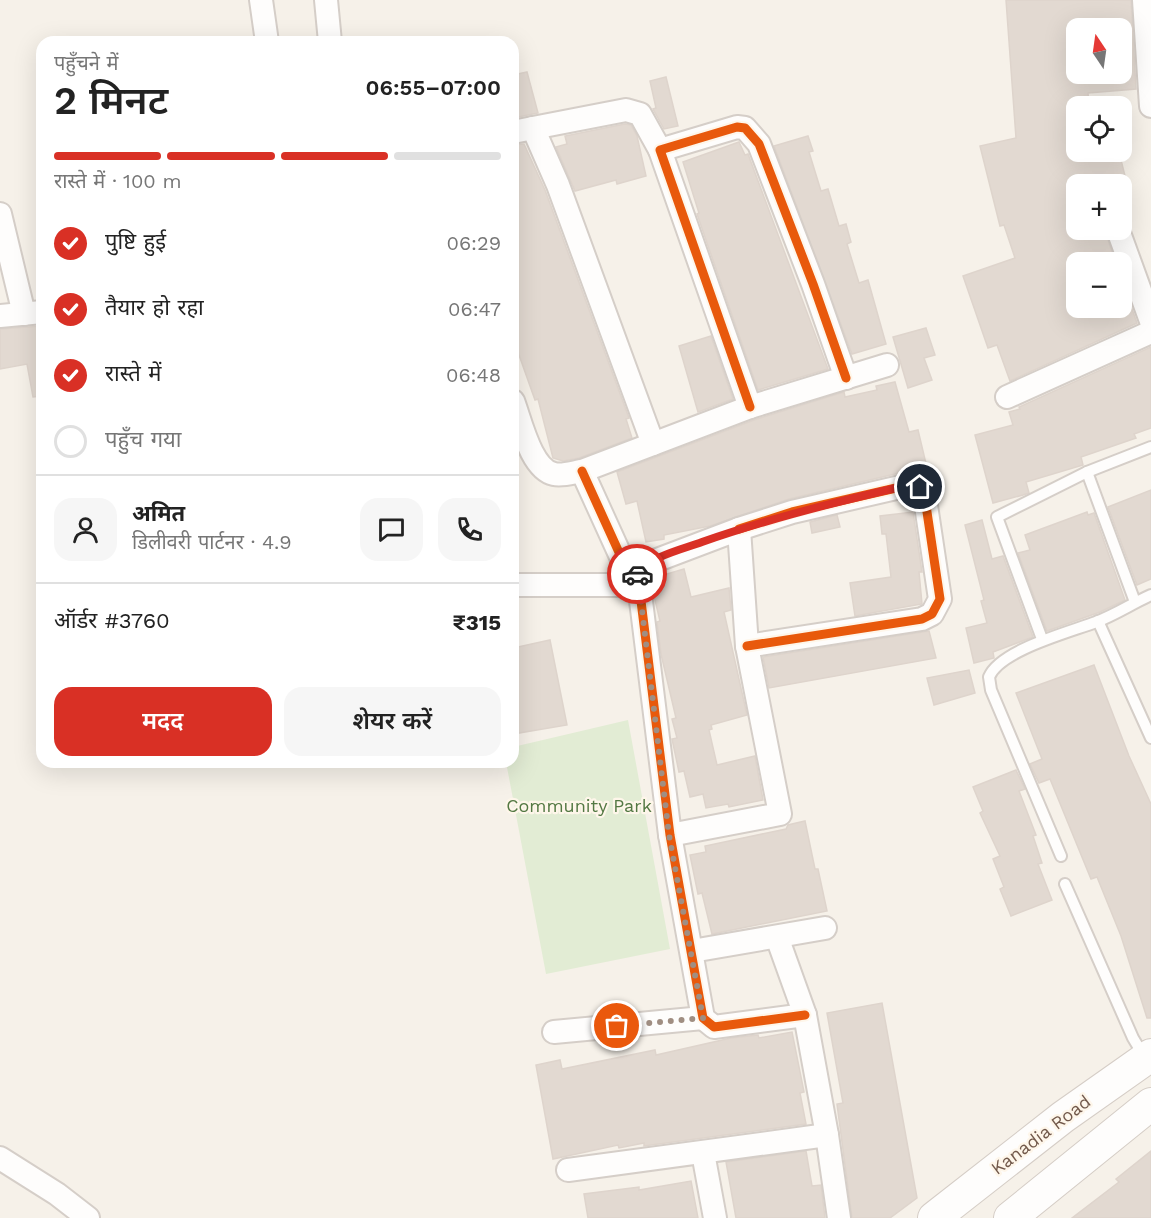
<!DOCTYPE html>
<html lang="hi">
<head>
<meta charset="utf-8">
<style>
	body { margin:0; font-family:"Work Sans","Noto Sans Devanagari",sans-serif; background:#f6f6f6; color:#222; height:100vh; display:flex; flex-direction:column; font-size:22px; white-space:nowrap }
	* { box-sizing:border-box; margin:0 }
	p { font-size:20px; color:#767676 }
	.icon { flex:none; width:33px; height:33px; fill:none; stroke:currentColor; stroke-width:2; stroke-linecap:round; stroke-linejoin:round }
	.map { position:relative; flex:1; overflow:hidden }
	.details { position:absolute; left:36px; top:36px; width:483px; height:732px; display:flex; flex-direction:column; background:#fff; border-radius:18px; box-shadow:0 6px 24px #0002 }
	.details>* { flex:none }
	.needle { width:39px; rotate:347deg }
	.fabs { position:absolute; left:1066px; top:18px; display:grid; gap:12px }
	.fabs a { display:grid; place-items:center; width:66px; height:66px; border-radius:12px; background:#fff; box-shadow:0 6px 24px #0002; font-size:30px }
	.pin { position:absolute; display:grid; place-items:center; width:51px; height:51px; color:#fff; margin:-26px; border:3px solid #fff; border-radius:50%; box-shadow:0 2px 6px #0007 }
	.courier { position:absolute; display:grid; place-items:center; width:60px; height:60px; margin:-30px; border:4px solid #d93025; border-radius:50%; background:#fff; color:#222; box-shadow:0 2px 8px #0007 }
	.headline em { font-style:normal; font-weight:600 }
	.headline div { display:flex; flex-direction:column-reverse }
	.headline { display:flex; align-items:center; justify-content:space-between; height:102px; padding:0 18px }
	h1 { font-size:39px; font-weight:600; line-height:45px }
	.bar { display:grid; grid-template-columns:repeat(4,1fr); gap:9px 6px; align-content:center; height:72px; padding:0 18px }
	.bar i { height:8px; border-radius:4px; background:#e0e0e0 }
	.bar .current { background:#d93025 }
	.bar p { grid-column:span 4 }
	.line { display:flex; align-items:center; gap:15px; padding:0 18px; border-top:2px solid #e0e0e0 }
	.line div { flex:1 }
	.round { display:grid; place-items:center; flex:none; width:63px; height:63px; border-radius:18px; background:#f6f6f6 }
	ol { padding:0 18px; list-style:none }
	li { display:flex; align-items:center; gap:18px; height:66px }
	li p { margin-inline-start:auto }
	li .icon { padding:6px; border-radius:50%; background:#d93025; color:#fff; stroke-width:4 }
	li:last-child { color:#767676 }
	li i { width:33px; height:33px; border:3px solid #e0e0e0; border-radius:50% }
	.button { display:flex; gap:12px; margin-top:auto; padding:12px 18px }
	.button a { flex:1; height:69px; border-radius:18px; background:#d93025; color:#fff; font-size:24px; font-weight:600; line-height:69px; text-align:center }
	.button a+a { background:#f6f6f6; color:#222 }
	.map>svg:first-child { display:block }
	.green { fill:#e2ecd4 }
	.building { fill:#e2d9d1; stroke:#ded4cc; stroke-width:1.5; fill-rule:evenodd }
	.lines { fill:none; stroke-linecap:round; stroke-linejoin:round }
	.service-casing { stroke:#d5cec8; stroke-width:14 }
	.minor-casing { stroke:#d5cec8; stroke-width:26 }
	.secondary-casing { stroke:#d5cdc6; stroke-width:34 }
	.service { stroke:#fefdfc; stroke-width:10 }
	.minor { stroke:#fefdfc; stroke-width:22 }
	.secondary { stroke:#fefdfc; stroke-width:32 }
	.cycleway-casing { stroke:#fef6ea; stroke-width:13 }
	.cycleway { stroke:#e8590c; stroke-width:9 }
	.done { stroke:#a08e82; stroke-width:6; stroke-dasharray:0 10.8 }
	.route { stroke:#d93025; stroke-width:8 }
	.labels { text-anchor:middle; stroke-width:4.5; stroke-linejoin:round; paint-order:stroke }
	.park-label { font-size:18px; fill:#537843; stroke:#fef6ea }
	.street-label { font-size:18px; fill:#72594b; stroke:#fef6ea }
</style>
</head>
<body>
<div class="map">
<svg width="1151" height="1218" viewBox="0 0 1151 1218">
	<rect width="100%" height="100%" fill="#f6f1e9"/>
	<polygon class="green" points="628,720 670,949 546,974 506,762 513,762 513,747"/>
	<g class="building">
		<path d="M1006,0H1131L1136,89L1088,93L1089,106H1077V152H1119L1127,184H1077V230H1105L1115,262H1077V308H1122V281L1137,323L1010,381L997,345L988,348L963,276L1015,258L1004,225L1000,226L980,146L1016,138ZM1077,28H1122V74H1077Z"/>
		<polygon points="527,72 538,113 513,118 513,75"/>
		<polygon points="666,77 678,126 664,129 653,109 656,108 650,81"/>
		<polygon points="625,124 631,125 637,136 646,176 617,184 616,180 575,191 556,147 567,144 565,136"/>
		<polygon points="808,136 813,151 809,152 821,191 828,189 839,226 846,224 851,242 847,244 859,283 868,280 886,344 852,354 774,146"/>
		<polygon points="739,142 745,155 748,154 828,369 758,390 697,214 699,213 683,162"/>
		<polygon points="524,144 545,190 629,418 626,419 632,438 579,458 563,461 553,458 538,399 535,400 513,338 513,145"/>
		<polygon points="42,326 42,396 33,397 27,364 0,369 0,329"/>
		<polygon points="926,328 935,355 924,358 932,380 908,388 893,337"/>
		<polygon points="711,336 733,399 698,412 679,346"/>
		<polygon points="1151,347 1151,428 1134,434 1136,438 1081,457 1083,465 1026,482 1029,493 1023,495 993,503 975,435 1013,425 1009,412 1020,409 1019,407"/>
		<polygon points="895,382 909,432 918,430 928,472 899,473 789,499 710,526 664,535 664,539 646,542 637,501 626,504 617,472 754,420 844,392 845,397 877,390 876,386"/>
		<polygon points="1151,490 1151,579 1137,585 1108,507"/>
		<polygon points="913,512 922,572 919,572 922,604 855,616 850,583 891,577 886,534 882,534 880,516"/>
		<polygon points="1087,512 1088,515 1094,513 1125,600 1100,612 1047,631 1018,553 1030,550 1025,535"/>
		<polygon points="837,515 840,527 812,533 810,522"/>
		<polygon points="982,520 992,559 1003,556 1033,637 993,652 994,658 974,663 966,628 987,623 981,601 984,600 965,525"/>
		<polygon points="684,569 691,597 729,588 731,610 724,612 747,715 711,725 712,729 709,730 717,765 755,756 763,800 729,807 728,804 706,808 703,794 690,797 684,771 679,772 672,739 677,738 672,719 676,718 661,654 657,622 660,621 650,579"/>
		<polygon points="929,631 936,658 769,688 763,657"/>
		<polygon points="550,640 567,725 513,734 513,648"/>
		<polygon points="1094,665 1129,756 1151,804 1151,1018 1147,1018 1121,936 1097,877 1091,879 1050,779 1039,783 1030,764 1042,759 1016,693"/>
		<polygon points="969,670 975,693 934,705 927,678"/>
		<polygon points="1016,770 1025,789 1019,791 1036,835 1033,836 1042,863 1038,864 1052,900 1011,916 1000,889 1004,887 993,859 1000,856 980,813 983,811 973,787"/>
		<polygon points="805,821 815,869 818,869 827,911 712,934 702,893 698,894 690,855 706,852 705,846 786,829 788,825"/>
		<polygon points="882,1003 917,1198 890,1218 852,1218 837,1104 843,1103 827,1013"/>
		<polygon points="792,1032 804,1092 800,1093 806,1124 644,1146 644,1143 619,1148 618,1145 553,1159 536,1065 560,1060 562,1069 655,1050 656,1055 731,1038 758,1035 759,1038"/>
		<polygon points="806,1151 812,1186 821,1185 825,1218 736,1218 726,1162"/>
		<polygon points="1151,1151 1151,1218 1072,1218 1119,1182 1116,1179"/>
		<polygon points="691,1181 698,1218 588,1218 584,1194 639,1187 639,1190"/>
	</g>
	<g class="lines">
		<defs>
			<g id="service">
				<polyline points="1087,472 1135,602"/>
				<polyline points="1098,621 1151,738"/>
				<polyline points="1042,639 997,517 1087,472 1151,447"/>
				<path d="M1061,856L991,690L989,677C1000,650 1070,632 1096,622C1115,615 1133,603 1151,595"/>
				<polyline points="1065,884 1133,1038 1145,1058"/>
			</g>
			<g id="minor">
				<polyline points="261,0 267,42"/>
				<polyline points="326,0 330,42"/>
				<polyline points="1144,0 1151,106"/>
				<polyline points="533,128 626,110 640,114 660,150"/>
				<polyline points="513,132 533,128 558,185 653,444"/>
				<polyline points="0,214 24,314"/>
				<polyline points="1118,230 1151,321"/>
				<polyline points="0,316 42,312"/>
				<polyline points="1007,397 1151,332"/>
				<path d="M513,401C521,422 531,469 554,474C563,476 574,472 582,471L750,407L887,365"/>
				<polyline points="750,407 660,150 737,127 745,128 759,144 813,284 846,378"/>
				<polyline points="582,471 632,581 640,593 670,835 703,1018 714,1027 805,1015"/>
				<polyline points="739,529 792,512 909,485 919,487 924,492 940,599 932,614 922,619 747,646"/>
				<polyline points="513,585 618,585 632,581 644,565 739,529 747,646 780,814 670,835"/>
				<polyline points="777,937 805,1015 827,1135 839,1218"/>
				<polyline points="692,951 825,928"/>
				<polyline points="554,1032 703,1018"/>
				<polyline points="703,1153 715,1218"/>
				<polyline points="0,1158 57,1194 88,1218"/>
				<polyline points="568,1170 827,1135"/>
			</g>
			<g id="secondary">
				<polyline points="934,1218 1063,1117 1151,1055"/>
				<polyline points="1010,1218 1151,1104"/>
			</g>
		</defs>
		<use href="#service" class="service-casing"/>
		<use href="#minor" class="minor-casing"/>
		<use href="#secondary" class="secondary-casing"/>
		<use href="#service" class="service"/>
		<use href="#minor" class="minor"/>
		<use href="#secondary" class="secondary"/>
		<defs>
			<g id="cycleway">
				<polyline points="750,407 660,150 737,127 745,128 759,144 813,284 846,378"/>
				<polyline points="582,471 632,581 640,593 670,835 703,1018 714,1027 805,1015"/>
				<polyline points="739,529 792,512 909,485 919,487 924,492 940,599 932,614 922,619 747,646"/>
			</g>
		</defs>
		<use href="#cycleway" class="cycleway-casing"/>
		<use href="#cycleway" class="cycleway"/>
	</g>
	<g class="lines">
		<polyline class="done" points="617,1026 703,1018 669,835 640,593 632,581 637,574"/>
		<path class="route" d="M637,574C651,556 680,550 702,542C770,518 839,501 909,485L920,487"/>
	</g>
	<g class="labels">
		<g class="park-label">
			<text x="579" y="812">Community Park</text>
		</g>
		<g class="street-label">
			<text transform="translate(1041 1135) rotate(-37)" y="6">Kanadia Road</text>
		</g>
	</g>
</svg>
<div class="fabs">
<a><svg class="needle" viewBox="-14 -14 28 28"><path d="M0-13l5 13h-10z" fill="#e53935"/><path d="M0 13l5-13h-10z" fill="#767676"/></svg></a>
<a><svg class="icon" aria-label="locate" viewBox="0 0 24 24"><circle cx="12" cy="12" r="6"/><path d="M12 2v4M12 18v4M2 12h4M18 12h4"/></svg></a>
<a>+</a>
<a>−</a>
</div>
<div class="pin" style="left:617px;top:1026px;background:#ea580c"><svg class="icon" aria-label="bag" viewBox="0 0 24 24"><path d="M5 8h14l-1 12H6zM9 8a3 3 0 0 1 6 0"/></svg></div>
<div class="pin" style="left:920px;top:487px;background:#1f2937"><svg class="icon" aria-label="home" viewBox="0 0 24 24"><path d="M3 11l9-7 9 7M6 9v11h12V9"/></svg></div>
<div class="courier" style="left:637px;top:574px"><svg class="icon" aria-label="car" viewBox="0 0 24 24"><path d="M5 17H2v-5l4-1 3-4h7l3 4 3 1v5h-3M9 17h6M6 11h13"/><circle cx="7" cy="17" r="2"/><circle cx="17" cy="17" r="2"/></svg></div>
<section class="details">
<div class="headline"><div><h1>2 मिनट</h1><p>पहुँचने में</p></div><em>06:55–07:00</em></div>
<div class="bar"><i class="current"></i><i class="current"></i><i class="current"></i><i></i><p>रास्ते में · 100 m</p></div>
<ol>
<li><svg class="icon" aria-label="check" viewBox="0 0 24 24"><path d="M5 12l5 5 9-10"/></svg>पुष्टि हुई<p>06:29</p></li>
<li><svg class="icon" aria-label="check" viewBox="0 0 24 24"><path d="M5 12l5 5 9-10"/></svg>तैयार हो रहा<p>06:47</p></li>
<li><svg class="icon" aria-label="check" viewBox="0 0 24 24"><path d="M5 12l5 5 9-10"/></svg>रास्ते में<p>06:48</p></li>
<li><i></i>पहुँच गया</li>
</ol>
<div class="line" style="height:108px"><a class="round"><svg class="icon" aria-label="person" viewBox="0 0 24 24"><circle cx="12" cy="8" r="4"/><path d="M4 21q1-7 8-7t8 7"/></svg></a><div><b>अमित</b><p>डिलीवरी पार्टनर · 4.9</p></div><a class="round"><svg class="icon" aria-label="chat" viewBox="0 0 24 24"><path d="M4 5h16v11H9l-5 4z"/></svg></a><a class="round"><svg class="icon" aria-label="phone" viewBox="0 0 24 24"><path d="M5 4h4l2 5-3 2q2 4 5 5l2-3 5 2v4C11 20 4 13 5 4z"/></svg></a></div>
<div class="line" style="height:78px"><div>ऑर्डर #3760</div><b>₹315</b></div>
<div class="button"><a>मदद</a><a>शेयर करें</a></div>
</section>
</div>
</body>
</html>
